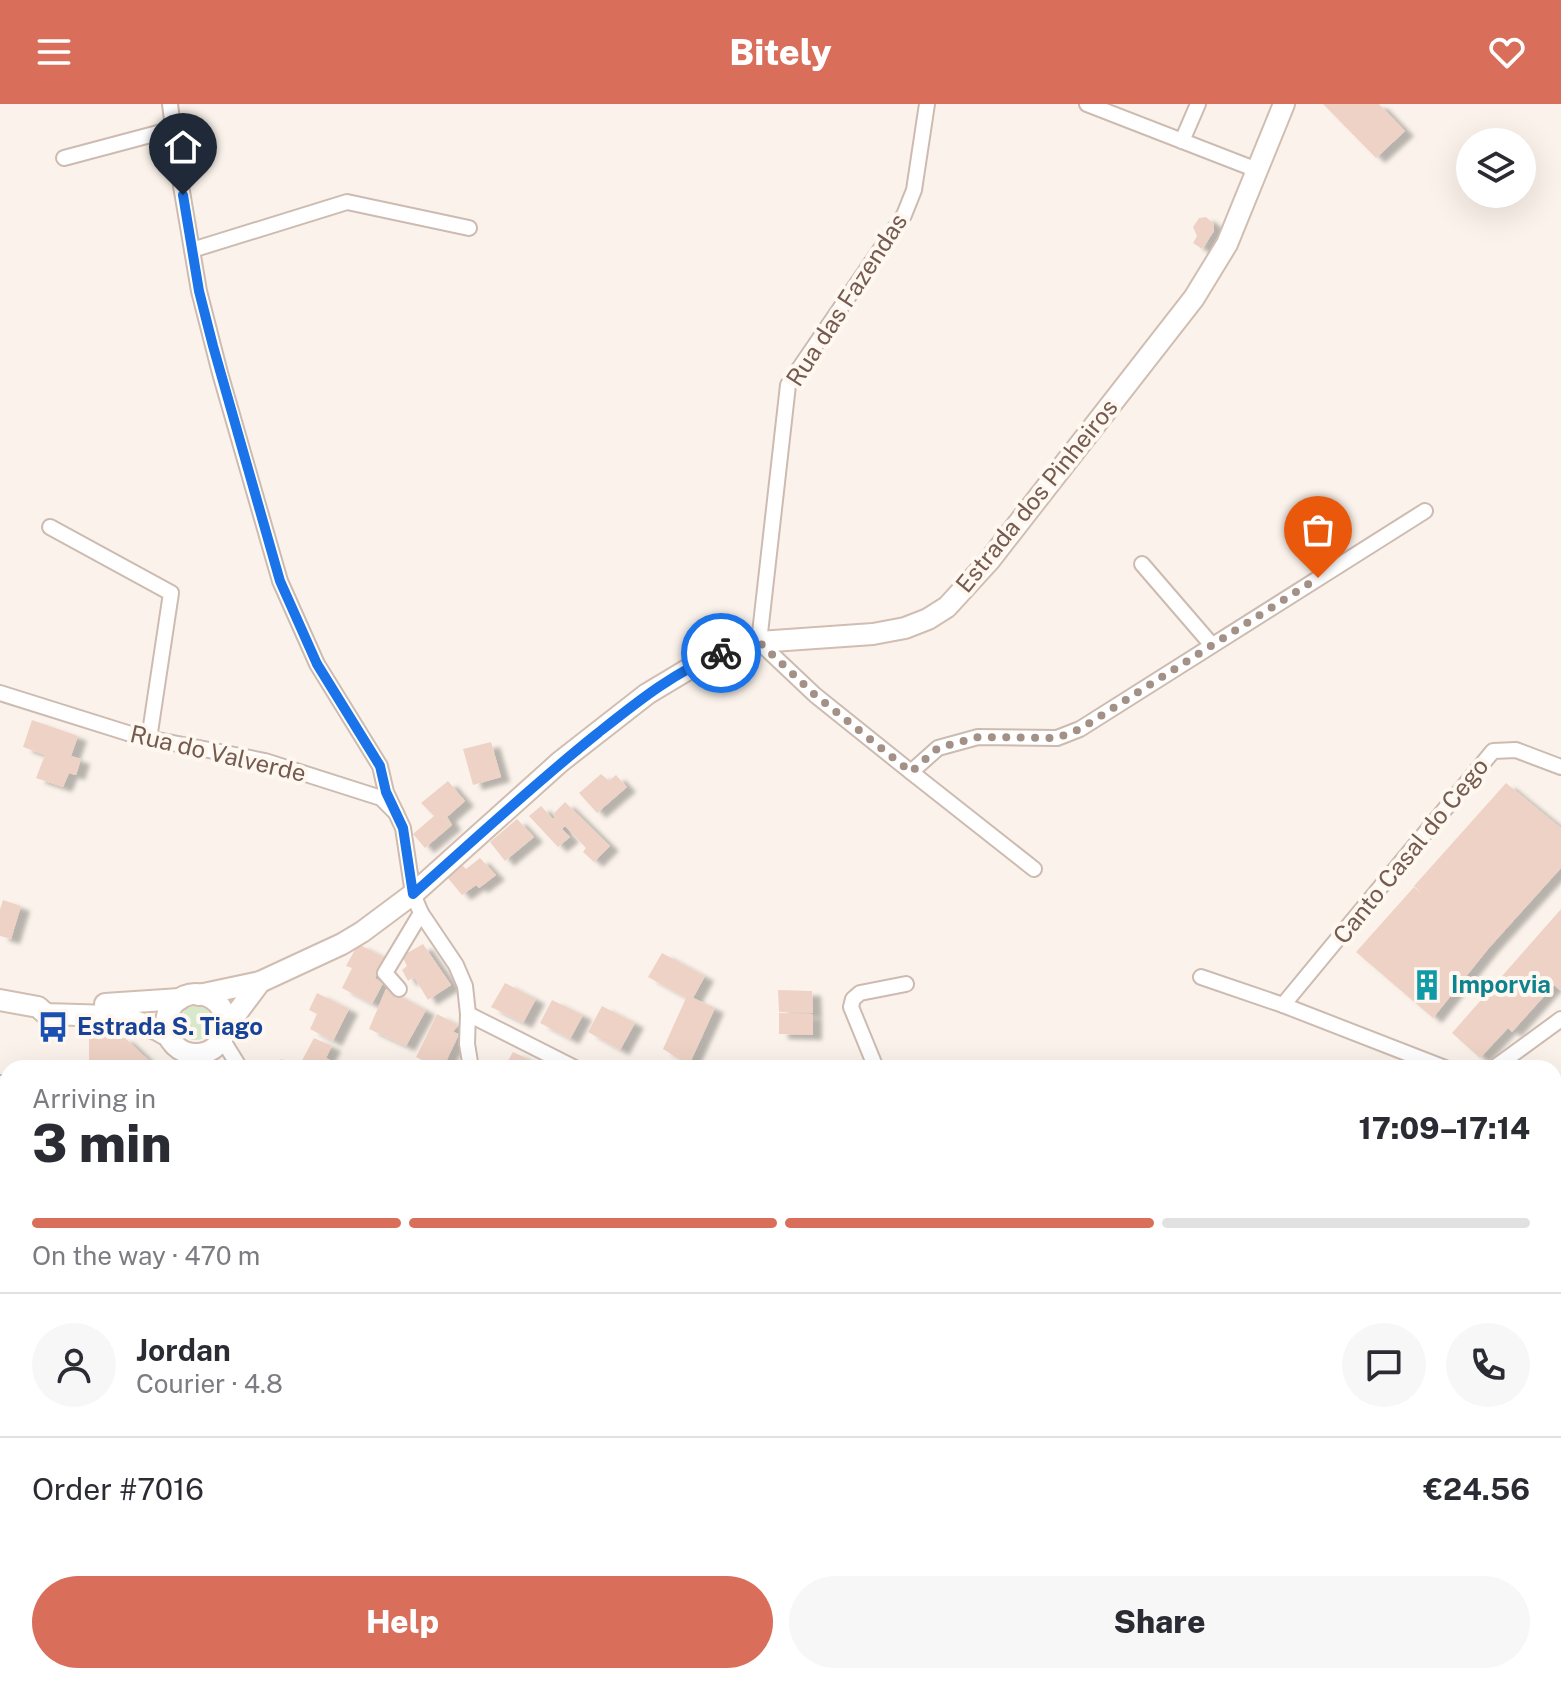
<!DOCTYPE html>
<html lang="en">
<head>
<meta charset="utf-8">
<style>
	body { margin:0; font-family:"Public Sans",sans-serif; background:#f7f7f7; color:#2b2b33; height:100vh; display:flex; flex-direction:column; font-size:30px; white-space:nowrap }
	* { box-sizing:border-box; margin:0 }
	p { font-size:26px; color:#7c7c81 }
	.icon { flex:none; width:44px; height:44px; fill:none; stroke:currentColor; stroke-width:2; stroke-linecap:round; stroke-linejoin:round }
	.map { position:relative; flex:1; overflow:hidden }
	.details { position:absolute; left:0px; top:956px; width:1562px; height:624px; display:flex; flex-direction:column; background:#fff; border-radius:24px 24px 0 0; box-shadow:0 8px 32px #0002 }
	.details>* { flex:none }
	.buttons { position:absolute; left:1456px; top:24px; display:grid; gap:16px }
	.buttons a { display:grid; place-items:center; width:80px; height:80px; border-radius:50%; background:#fff; box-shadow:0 8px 32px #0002; font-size:40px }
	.pin { position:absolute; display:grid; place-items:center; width:68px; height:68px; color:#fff; margin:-82px -34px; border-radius:50% 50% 50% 0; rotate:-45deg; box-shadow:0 0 8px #0007 }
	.pin .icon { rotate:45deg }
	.courier { position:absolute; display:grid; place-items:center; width:80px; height:80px; margin:-40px; border:6px solid #1a73e8; border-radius:50%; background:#fff; color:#222; box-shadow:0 2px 10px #0007 }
	.overview em { font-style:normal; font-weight:800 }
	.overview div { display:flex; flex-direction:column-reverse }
	.overview { display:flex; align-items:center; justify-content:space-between; height:136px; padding:0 32px }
	h1 { font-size:52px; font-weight:800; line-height:60px }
	.bar { display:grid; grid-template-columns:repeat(4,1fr); gap:12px 8px; align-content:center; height:96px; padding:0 32px }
	.bar i { height:10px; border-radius:6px; background:#e1e1e2 }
	.bar .active { background:#d96e5b }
	.bar p { grid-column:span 4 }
	.line { display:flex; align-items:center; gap:20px; padding:0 32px; border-top:2px solid #e1e1e2 }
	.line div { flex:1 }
	.round { display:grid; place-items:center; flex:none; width:84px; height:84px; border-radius:42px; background:#f7f7f7 }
	.button { display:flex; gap:16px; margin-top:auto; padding:16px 32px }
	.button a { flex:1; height:92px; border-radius:48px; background:#d96e5b; color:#fff; font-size:32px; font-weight:800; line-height:92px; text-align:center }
	.button a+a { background:#f7f7f7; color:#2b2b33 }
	header { display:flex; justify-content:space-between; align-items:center; height:104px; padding:0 32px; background:#d96e5b; color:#fff; font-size:36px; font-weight:800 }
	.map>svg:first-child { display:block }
	.green { fill:#d8e8ca }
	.building { fill:#eed2c5; filter:url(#shadow) }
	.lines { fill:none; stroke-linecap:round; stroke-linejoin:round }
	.street-casing { stroke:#cdbbb1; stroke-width:18 }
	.secondary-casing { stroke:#d1bdb1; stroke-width:24 }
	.highway-casing { stroke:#d8d1ce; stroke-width:30 }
	.street { stroke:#fff; stroke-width:14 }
	.secondary { stroke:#fff; stroke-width:20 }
	.highway { stroke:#efb5a7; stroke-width:26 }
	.done { stroke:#a39086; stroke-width:8; stroke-dasharray:0 14.4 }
	.route { stroke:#1a73e8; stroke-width:10 }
	.labels { text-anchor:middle; stroke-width:8; stroke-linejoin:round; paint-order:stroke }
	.street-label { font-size:24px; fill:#745a4f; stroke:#fef8f1 }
	.culture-label { font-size:24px; font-weight:bold; fill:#0d838f; stroke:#fef8f1; text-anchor:start }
	.transit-label { font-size:24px; font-weight:bold; fill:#164399; stroke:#fef8f1; text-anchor:start }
</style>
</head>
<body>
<header><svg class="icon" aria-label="menu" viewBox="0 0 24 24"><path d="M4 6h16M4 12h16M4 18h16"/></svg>Bitely<svg class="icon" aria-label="heart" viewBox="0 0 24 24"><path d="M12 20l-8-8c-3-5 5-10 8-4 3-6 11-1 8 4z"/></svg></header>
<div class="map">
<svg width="1561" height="1580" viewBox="0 0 1561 1580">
	<defs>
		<filter id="shadow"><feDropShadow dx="9" dy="5" stdDeviation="2" flood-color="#0004"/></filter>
	</defs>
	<rect width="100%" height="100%" fill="#fbf3eb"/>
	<circle class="green" cx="196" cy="919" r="17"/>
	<g class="building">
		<polygon points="1323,0 1379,0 1405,27 1376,54"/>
		<polygon points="1206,113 1214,120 1214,127 1202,145 1193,139 1197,132 1193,123 1199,114"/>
		<polygon points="32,616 78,632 71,652 81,655 76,671 69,669 63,683 36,674 45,651 23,643"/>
		<polygon points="491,638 501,673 473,681 463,645"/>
		<polygon points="601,670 609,677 616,671 627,683 597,709 579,689"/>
		<polygon points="448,677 465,697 447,713 452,721 425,744 413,730 434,712 421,699"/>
		<polygon points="1506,679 1561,724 1561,764 1488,845 1433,914 1356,848 1414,783 1424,792 1414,782"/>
		<polygon points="565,698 610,742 594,758 583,748 586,744 565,722 562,725 570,733 558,743 529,712 541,702 553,715 556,713 553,710"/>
		<polygon points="517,715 534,733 505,757 490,738"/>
		<polygon points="480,754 496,771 479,784 476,781 462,791 447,773 462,761 466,765"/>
		<polygon points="3,796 21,802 11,835 0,832 0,805"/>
		<polygon points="1561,805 1561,887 1554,881 1512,928 1508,924 1480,954 1452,929"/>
		<polygon points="358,840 386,854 375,874 383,879 372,900 342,884 352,864 346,862"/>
		<polygon points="423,840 451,881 428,896 414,873 408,877 402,866 407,862 402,852"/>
		<polygon points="662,849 705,872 693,894 715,904 689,961 663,945 686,894 648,873"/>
		<polygon points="505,879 536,895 523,919 491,903"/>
		<polygon points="386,885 426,906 406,942 369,925"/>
		<polygon points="778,886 812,887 813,909 779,908"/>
		<polygon points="317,889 349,905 333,937 310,925 317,910 309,906"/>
		<polygon points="552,896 583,911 570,935 540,919"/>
		<polygon points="602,902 635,919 620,946 588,928"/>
		<polygon points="779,909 813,910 813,931 779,930"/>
		<polygon points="437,910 458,921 453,928 459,930 443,964 423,964 426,958 416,953"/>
		<polygon points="89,931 125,934 157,964 89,964"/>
		<polygon points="314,934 332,942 326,954 337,960 335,964 277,964 281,955 299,962"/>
		<polygon points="513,948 528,955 525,964 504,964"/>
		<polygon points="0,997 8,997 8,1048 0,1049"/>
		<polygon points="0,1081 3,1081 4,1085 8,1085 8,1116 0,1117"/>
	</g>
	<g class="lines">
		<defs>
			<g id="street">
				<polyline points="170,0 178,64 199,187 220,269 280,477 317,560 380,662 386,688 396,709"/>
				<polyline points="927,0 914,86 904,111 788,281 759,538 815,591 911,668 938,644 978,633 1057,634 1080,625 1425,407"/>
				<polyline points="1087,0 1257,66"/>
				<polyline points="1182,37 1198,0"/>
				<polyline points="64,54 173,25"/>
				<polyline points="192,146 347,98 469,124"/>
				<polyline points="50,423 171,489 149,635"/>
				<polyline points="1142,460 1211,540"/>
				<polyline points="0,589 137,632 265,657 381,694 396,709 403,724 413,790 421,809 456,861 465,882 468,910 467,940 471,964"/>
				<polyline points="911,668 1034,765"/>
				<polyline points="1201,873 1283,901 1445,964"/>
				<polyline points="399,885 385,869 421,809"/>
				<polyline points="1283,901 1493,647 1516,646 1561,663"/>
				<polyline points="468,910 575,964"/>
				<polyline points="222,935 240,964"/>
				<polyline points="876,964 851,903 853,895 860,889 906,880"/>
				<polyline points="1494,964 1561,915"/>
				<polyline points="0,979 8,980"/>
				<polyline points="1554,1014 1561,1013"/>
				<polyline points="0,1063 8,1062"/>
				<polyline points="1554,1266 1561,1262"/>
				<polyline points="1554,1364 1560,1409 1554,1531"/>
				<polyline points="0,1536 8,1538"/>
				<polyline points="281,1572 300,1580"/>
				<polyline points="1106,1572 1111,1580"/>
				<polyline points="44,1580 49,1572"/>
				<polyline points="640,1580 642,1572"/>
				<polyline points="1169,1580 1175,1572"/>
				<polyline points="1252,1580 1255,1572"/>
				<polyline points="1548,1580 1549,1572"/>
			</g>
			<g id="secondary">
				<circle cx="196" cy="920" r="30"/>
				<polyline points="199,891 260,878 342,840 362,828 413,790 560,658 647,590 692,563 731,545 759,538 873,530 905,524 928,515 947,503 989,457 1194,194 1227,140 1284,0"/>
				<path d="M0,896L38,903L46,910C92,912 128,907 168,932"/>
				<polyline points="105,900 180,895"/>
				<polyline points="225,925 260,878"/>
				<polyline points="157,1580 159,1572"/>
			</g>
			<g id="highway">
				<polyline points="1554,1071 1561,1070"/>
				<polyline points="0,1395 8,1393"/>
			</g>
		</defs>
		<use href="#street" class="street-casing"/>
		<use href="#secondary" class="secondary-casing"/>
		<use href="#highway" class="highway-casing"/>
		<use href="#street" class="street"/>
		<use href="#secondary" class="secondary"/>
		<use href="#highway" class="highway"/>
	</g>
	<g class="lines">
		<polyline class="done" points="721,549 759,538 815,591 911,668 938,644 978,633 1057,634 1080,625 1318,474"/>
		<path class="route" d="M183,91L199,187L213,242L280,477L317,560L380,662L386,688L403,724L413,790C474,736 534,680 598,629C637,598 674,568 721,549"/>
	</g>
	<defs>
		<symbol id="building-bare" viewBox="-9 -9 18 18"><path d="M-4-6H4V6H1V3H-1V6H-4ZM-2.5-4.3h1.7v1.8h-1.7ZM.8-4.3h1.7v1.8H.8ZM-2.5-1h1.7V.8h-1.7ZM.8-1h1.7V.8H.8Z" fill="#0f9aa8" stroke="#fef8f1" stroke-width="2.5" paint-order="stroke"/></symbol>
		<symbol id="bus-bare" viewBox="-9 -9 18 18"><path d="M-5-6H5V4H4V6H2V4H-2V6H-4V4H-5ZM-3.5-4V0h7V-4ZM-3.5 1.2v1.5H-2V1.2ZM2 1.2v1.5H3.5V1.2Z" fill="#1a4fb4" stroke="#fef8f1" stroke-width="2.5" paint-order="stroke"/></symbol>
	</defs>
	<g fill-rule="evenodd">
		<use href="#building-bare" x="1405" y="859" width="44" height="44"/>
		<use href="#bus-bare" x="31" y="901" width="44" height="44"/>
	</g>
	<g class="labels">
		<g class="street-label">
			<text transform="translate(847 196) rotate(-57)" y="8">Rua das Fazendas</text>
			<text transform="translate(1037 392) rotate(-51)" y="8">Estrada dos Pinheiros</text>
			<text transform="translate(218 650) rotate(13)" y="8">Rua do Valverde</text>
			<text transform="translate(1411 747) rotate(-51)" y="8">Canto Casal do Cego</text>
		</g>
		<g class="culture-label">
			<text x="1451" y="889">Imporvia</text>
		</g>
		<g class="transit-label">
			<text x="77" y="931">Estrada S. Tiago</text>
		</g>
	</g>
</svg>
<div class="buttons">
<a><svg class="icon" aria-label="layers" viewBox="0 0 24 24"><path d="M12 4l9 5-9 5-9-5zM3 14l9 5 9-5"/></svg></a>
</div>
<div class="pin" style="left:1318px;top:474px;background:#ea580c"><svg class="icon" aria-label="bag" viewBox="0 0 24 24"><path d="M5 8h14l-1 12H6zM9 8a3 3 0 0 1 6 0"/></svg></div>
<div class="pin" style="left:183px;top:91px;background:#1f2937"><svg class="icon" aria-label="home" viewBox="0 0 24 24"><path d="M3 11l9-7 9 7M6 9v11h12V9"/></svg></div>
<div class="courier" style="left:721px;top:549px"><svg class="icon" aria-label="bike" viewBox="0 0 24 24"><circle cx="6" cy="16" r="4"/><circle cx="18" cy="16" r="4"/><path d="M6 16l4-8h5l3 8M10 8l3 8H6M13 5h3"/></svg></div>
<section class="details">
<div class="overview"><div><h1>3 min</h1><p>Arriving in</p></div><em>17:09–17:14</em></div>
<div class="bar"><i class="active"></i><i class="active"></i><i class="active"></i><i></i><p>On the way · 470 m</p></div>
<div class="line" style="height:144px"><a class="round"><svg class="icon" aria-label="person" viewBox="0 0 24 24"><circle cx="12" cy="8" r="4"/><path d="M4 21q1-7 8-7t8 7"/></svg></a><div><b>Jordan</b><p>Courier · 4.8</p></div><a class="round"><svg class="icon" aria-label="chat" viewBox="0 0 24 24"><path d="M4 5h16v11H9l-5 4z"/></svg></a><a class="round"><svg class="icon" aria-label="phone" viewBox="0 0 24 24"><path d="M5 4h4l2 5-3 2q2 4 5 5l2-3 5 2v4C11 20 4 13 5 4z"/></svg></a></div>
<div class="line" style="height:104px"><div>Order #7016</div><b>€24.56</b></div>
<div class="button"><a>Help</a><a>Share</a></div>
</section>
</div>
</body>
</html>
